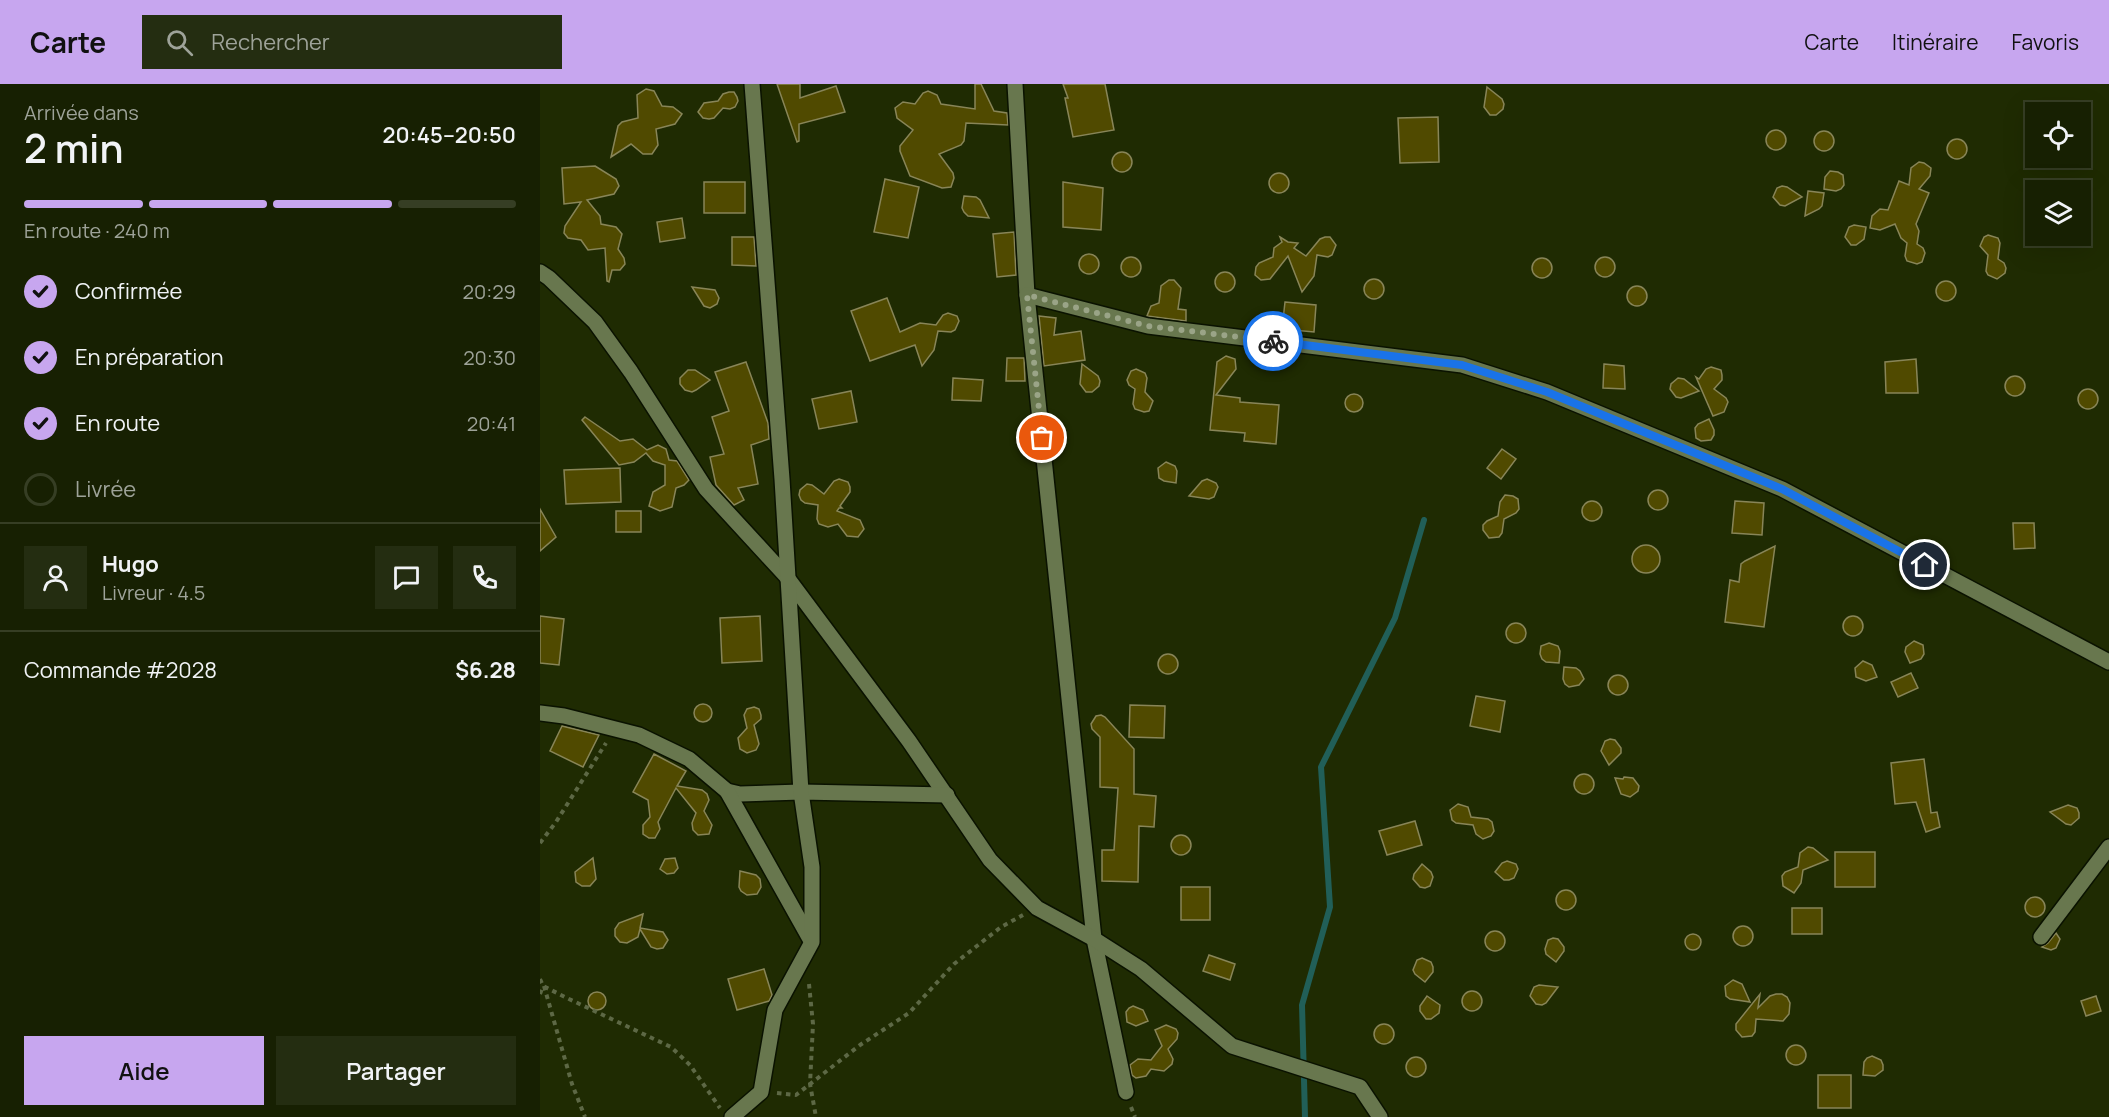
<!DOCTYPE html>
<html lang="fr">
<head>
<meta charset="utf-8">
<style>
	body { margin:0; font-family:Manrope,sans-serif; background:#242d11; color:#f1f3f6; height:100vh; display:flex; flex-direction:column; font-size:22px; white-space:nowrap }
	* { box-sizing:border-box; margin:0 }
	p { font-size:20px; color:#9ea399 }
	.icon { flex:none; width:33px; height:33px; fill:none; stroke:currentColor; stroke-width:2; stroke-linecap:round; stroke-linejoin:round }
	.map { position:relative; flex:1; overflow:hidden }
	.drawer { display:flex; flex-direction:column; background:#172002; width:540px }
	.drawer>* { flex:none }
	.fabs { position:absolute; left:1485px; top:18px; display:grid; gap:12px }
	.fabs a { display:grid; place-items:center; width:66px; height:66px; border-radius:0px; background:#172002; box-shadow:0 6px 24px #0002,0 0 0 2px #363e24; font-size:30px }
	.pin { position:absolute; display:grid; place-items:center; width:51px; height:51px; color:#fff; margin:-26px; border:3px solid #fff; border-radius:50%; box-shadow:0 2px 6px #0007 }
	.courier { position:absolute; display:grid; place-items:center; width:60px; height:60px; margin:-30px; border:4px solid #1a73e8; border-radius:50%; background:#fff; color:#222; box-shadow:0 2px 8px #0007 }
	.head em { font-style:normal; font-weight:600 }
	.head div { display:flex; flex-direction:column-reverse }
	.head { display:flex; align-items:center; justify-content:space-between; height:102px; padding:0 24px }
	h1 { font-size:39px; font-weight:600; line-height:45px }
	.bar { display:grid; grid-template-columns:repeat(4,1fr); gap:9px 6px; align-content:center; height:72px; padding:0 24px }
	.bar i { height:8px; border-radius:4px; background:#363e24 }
	.bar .active { background:#c7a6ef }
	.bar p { grid-column:span 4 }
	.line { display:flex; align-items:center; gap:15px; padding:0 24px; border-top:2px solid #363e24 }
	.line div { flex:1 }
	.round { display:grid; place-items:center; flex:none; width:63px; height:63px; border-radius:0px; background:#242d11 }
	ol { padding:0 24px; list-style:none }
	li { display:flex; align-items:center; gap:18px; height:66px }
	li p { margin-inline-start:auto }
	li .icon { padding:6px; border-radius:50%; background:#c7a6ef; color:#111; stroke-width:4 }
	li:last-child { color:#9ea399 }
	li i { width:33px; height:33px; border:3px solid #363e24; border-radius:50% }
	.cta { display:flex; gap:12px; margin-top:auto; padding:12px 24px }
	.cta a { flex:1; height:69px; border-radius:0px; background:#c7a6ef; color:#111; font-size:24px; font-weight:600; line-height:69px; text-align:center }
	.cta a+a { background:#242d11; color:#f1f3f6 }
	header { display:flex; align-items:center; gap:36px; box-sizing:border-box; height:84px; padding:0 30px; background:#c7a6ef; color:#111 }
	header strong { font-size:28px }
	nav { display:flex; gap:33px; margin-inline-start:auto; font-size:21px }
	.search { width:420px; height:54px; background:#242d11; display:flex; align-items:center; gap:15px; box-sizing:border-box; padding:0 21px; border-radius:0px; color:#9ea399; font-size:22px }
	main { display:flex; flex:1; min-height:0 }
	.map>svg:first-child { display:block }
	.lines { fill:none; stroke-linecap:round; stroke-linejoin:round }
	.stream { stroke:#215f58; stroke-width:6 }
	.building { fill:#504a00; stroke:#888558; stroke-width:1.5 }
	.street-casing { stroke:#0a1200; stroke-width:18 }
	.path { stroke:#5d6845; stroke-width:4; stroke-dasharray:4.5 4.5; stroke-linecap:butt }
	.street { stroke:#68774e; stroke-width:15 }
	.done { stroke:#9aa487; stroke-width:6; stroke-dasharray:0 10.8 }
	.route { stroke:#1a73e8; stroke-width:8 }
</style>
</head>
<body>
<header>
<strong>Carte</strong>
<div class="search"><svg class="icon" aria-label="search" viewBox="0 0 24 24"><circle cx="10" cy="10" r="6"/><path d="M15 15l6 6"/></svg>Rechercher</div>
<nav><a>Carte</a><a>Itinéraire</a><a>Favoris</a></nav>
</header>
<main>
<section class="drawer">
<div class="head"><div><h1>2 min</h1><p>Arrivée dans</p></div><em>20:45–20:50</em></div>
<div class="bar"><i class="active"></i><i class="active"></i><i class="active"></i><i></i><p>En route · 240 m</p></div>
<ol>
<li><svg class="icon" aria-label="check" viewBox="0 0 24 24"><path d="M5 12l5 5 9-10"/></svg>Confirmée<p>20:29</p></li>
<li><svg class="icon" aria-label="check" viewBox="0 0 24 24"><path d="M5 12l5 5 9-10"/></svg>En préparation<p>20:30</p></li>
<li><svg class="icon" aria-label="check" viewBox="0 0 24 24"><path d="M5 12l5 5 9-10"/></svg>En route<p>20:41</p></li>
<li><i></i>Livrée</li>
</ol>
<div class="line" style="height:108px"><a class="round"><svg class="icon" aria-label="person" viewBox="0 0 24 24"><circle cx="12" cy="8" r="4"/><path d="M4 21q1-7 8-7t8 7"/></svg></a><div><b>Hugo</b><p>Livreur · 4.5</p></div><a class="round"><svg class="icon" aria-label="chat" viewBox="0 0 24 24"><path d="M4 5h16v11H9l-5 4z"/></svg></a><a class="round"><svg class="icon" aria-label="phone" viewBox="0 0 24 24"><path d="M5 4h4l2 5-3 2q2 4 5 5l2-3 5 2v4C11 20 4 13 5 4z"/></svg></a></div>
<div class="line" style="height:78px"><div>Commande #2028</div><b>$6.28</b></div>
<div class="cta"><a>Aide</a><a>Partager</a></div>
</section>
<div class="map">
<svg width="1569" height="1033" viewBox="0 0 1569 1033">
	<rect width="100%" height="100%" fill="#1f2b02"/>
	<g class="lines">
		<polyline class="stream" points="765,1033 762,921 790,823 781,683 855,534 884,436"/>
	</g>
	<g class="building">
		<polygon points="237,0 260,0 260,14 296,2 305,28 259,40 259,57 257,58"/>
		<polygon points="435,0 441,0 454,27 467,29 468,41 426,39 424,57 421,61 399,70 413,89 414,94 411,103 402,104 370,92 360,67 360,62 373,46 357,34 355,24 363,18 375,20 383,9 388,7 397,11 401,20 435,25"/>
		<polygon points="523,0 565,0 574,46 533,53 525,14 528,14"/>
		<polygon points="947,3 962,15 964,20 963,25 956,31 950,31 944,23"/>
		<polygon points="106,5 114,7 122,22 133,23 142,30 135,40 116,45 118,61 112,70 103,70 91,60 71,73 78,42 82,38 98,34 97,11"/>
		<polygon points="189,8 194,8 197,13 198,17 195,23 190,25 183,24 174,34 169,35 163,34 158,28 164,19 178,17 183,10"/>
		<polygon points="898,33 899,78 860,79 858,34"/>
		<circle cx="1236" cy="56" r="10"/>
		<circle cx="1284" cy="57" r="10"/>
		<circle cx="1417" cy="65" r="10"/>
		<circle cx="582" cy="78" r="10"/>
		<polygon points="1379,78 1384,79 1391,84 1390,92 1379,105 1389,109 1376,140 1379,147 1377,160 1383,164 1385,169 1382,178 1377,180 1367,177 1365,172 1367,159 1361,154 1355,140 1340,146 1330,144 1332,132 1340,125 1348,126 1359,97 1369,101 1371,84"/>
		<polygon points="55,82 76,95 79,102 74,110 47,116 60,132 61,140 76,143 82,150 78,165 84,174 85,180 80,186 72,186 69,198 67,197 65,164 48,166 41,156 28,154 24,149 25,142 41,118 24,120 22,84"/>
		<polygon points="1290,87 1298,88 1303,91 1304,101 1301,105 1296,107 1284,105 1285,93"/>
		<circle cx="739" cy="99" r="10"/>
		<polygon points="345,95 379,103 368,154 334,148"/>
		<rect x="164" y="98" width="41" height="31"/>
		<polygon points="523,98 563,104 561,146 523,143"/>
		<polygon points="1242,102 1247,103 1262,113 1245,122 1240,121 1233,113 1237,104"/>
		<polygon points="1268,107 1284,109 1282,122 1279,125 1265,132"/>
		<polygon points="424,112 436,113 440,116 449,134 428,132 424,128 422,124"/>
		<polygon points="142,134 145,154 120,158 117,138"/>
		<polygon points="1314,141 1326,143 1324,155 1316,161 1311,161 1305,153 1309,143"/>
		<polygon points="474,148 476,191 457,193 453,150"/>
		<polygon points="1448,151 1458,154 1460,159 1458,175 1464,179 1466,184 1465,189 1457,195 1448,191 1446,187 1448,171 1440,162 1444,153"/>
		<polygon points="192,153 214,153 216,182 192,181"/>
		<polygon points="740,153 748,158 758,159 754,164 766,172 780,155 785,153 790,153 796,161 792,171 788,173 777,171 774,192 762,208 748,172 730,195 721,196 715,191 716,183 719,179 733,173 734,164 742,158"/>
		<circle cx="549" cy="180" r="10"/>
		<circle cx="1065" cy="183" r="10"/>
		<circle cx="591" cy="183" r="10"/>
		<circle cx="1002" cy="184" r="10"/>
		<circle cx="685" cy="198" r="10"/>
		<circle cx="834" cy="205" r="10"/>
		<polygon points="629,196 634,196 641,204 638,225 646,226 646,237 607,232 611,222 619,219 621,202"/>
		<circle cx="1406" cy="207" r="10"/>
		<circle cx="1097" cy="212" r="10"/>
		<polygon points="152,203 175,206 179,214 177,220 170,224 164,222"/>
		<polygon points="347,214 360,248 380,239 396,241 403,231 408,229 417,232 419,237 415,246 411,248 398,247 394,266 382,282 375,261 330,277 311,227"/>
		<polygon points="745,218 776,221 774,248 742,245"/>
		<polygon points="499,232 516,234 514,251 541,247 545,276 504,282"/>
		<polygon points="686,272 695,275 696,285 676,311 700,314 700,318 739,321 736,360 704,357 705,349 670,346 677,278"/>
		<polygon points="467,274 484,274 485,297 466,297"/>
		<polygon points="1376,275 1378,309 1346,309 1345,278"/>
		<polygon points="206,278 228,339 229,355 211,361 218,400 198,404 204,416 194,421 176,401 170,373 184,370 172,333 189,327 175,288"/>
		<polygon points="542,280 558,292 560,297 559,302 552,308 546,308 540,300"/>
		<polygon points="1064,280 1084,282 1085,305 1063,304"/>
		<polygon points="1171,283 1181,286 1182,291 1182,296 1174,305 1186,314 1188,318 1184,328 1173,332 1156,293 1159,295 1166,285"/>
		<polygon points="596,285 605,289 607,294 605,308 613,317 609,327 604,328 595,325 593,320 595,305 589,301 587,296 591,287"/>
		<polygon points="148,286 155,286 170,296 156,306 152,308 145,306 140,300 140,294"/>
		<circle cx="1475" cy="302" r="10"/>
		<polygon points="413,294 443,296 441,317 412,316"/>
		<polygon points="1138,294 1144,295 1159,307 1141,314 1136,313 1130,305 1131,300"/>
		<circle cx="1548" cy="315" r="10"/>
		<polygon points="311,307 317,338 279,345 272,315"/>
		<circle cx="814" cy="319" r="9"/>
		<polygon points="45,333 80,357 93,355 107,366 118,361 126,365 129,376 137,377 149,396 144,401 136,404 132,423 120,427 109,422 113,408 125,401 125,381 113,377 106,369 94,378 79,381 42,336"/>
		<polygon points="1169,335 1174,346 1174,351 1171,356 1161,357 1156,354 1155,344 1158,340"/>
		<polygon points="962,365 976,375 961,395 947,384"/>
		<polygon points="626,378 635,382 637,387 636,399 624,397 619,394 618,384"/>
		<polygon points="80,384 81,418 26,420 24,386"/>
		<polygon points="299,395 308,398 310,403 310,408 300,422 302,424 299,424 297,427 320,436 324,445 318,453 307,452 298,440 288,443 279,440 277,435 278,421 265,419 261,416 259,411 260,406 267,400 272,401 284,410 294,397"/>
		<polygon points="667,395 676,399 678,403 674,413 669,415 649,412 662,397"/>
		<circle cx="1118" cy="416" r="10"/>
		<polygon points="965,411 973,412 978,415 979,425 976,429 964,435 962,449 959,453 949,454 943,446 943,441 947,437 958,432 960,418"/>
		<polygon points="1195,417 1224,419 1222,451 1192,449"/>
		<circle cx="1052" cy="427" r="10"/>
		<polygon points="0,425 16,453 0,467"/>
		<rect x="76" y="427" width="25" height="21"/>
		<polygon points="1473,439 1494,439 1495,464 1474,465"/>
		<circle cx="1106" cy="475" r="14"/>
		<polygon points="1235,462 1224,543 1185,538 1190,496 1199,498 1201,480 1205,477"/>
		<polygon points="0,532 24,535 19,581 0,579"/>
		<polygon points="220,532 222,577 182,579 180,534"/>
		<circle cx="1313" cy="542" r="10"/>
		<circle cx="976" cy="549" r="10"/>
		<polygon points="1374,557 1383,561 1384,570 1381,575 1370,579 1365,568 1366,563"/>
		<polygon points="1009,559 1018,562 1020,567 1019,579 1006,578 1002,575 1000,570 1001,562"/>
		<circle cx="628" cy="580" r="10"/>
		<polygon points="1323,577 1332,581 1337,593 1326,597 1316,593 1315,584"/>
		<polygon points="1024,583 1036,584 1040,587 1044,595 1039,601 1029,603 1025,600 1023,595"/>
		<polygon points="1371,589 1378,604 1358,613 1351,598"/>
		<circle cx="1078" cy="601" r="10"/>
		<polygon points="936,612 965,617 960,648 930,642"/>
		<circle cx="163" cy="629" r="9"/>
		<polygon points="590,621 625,622 624,654 589,653"/>
		<polygon points="214,623 219,625 221,631 221,635 214,641 219,660 216,666 207,669 200,665 198,654 207,644 204,631 207,625"/>
		<polygon points="561,631 565,633 594,665 594,710 616,712 614,743 599,742 598,798 562,797 562,766 574,766 578,704 560,703 560,653 552,645 551,640 556,632"/>
		<polygon points="22,642 59,651 43,683 10,667"/>
		<polygon points="1070,655 1075,656 1081,664 1081,669 1069,681 1061,667 1065,657"/>
		<polygon points="114,670 146,687 137,702 162,706 167,710 169,716 164,727 172,741 169,750 158,751 153,746 152,739 156,729 136,704 118,738 120,745 115,754 109,754 103,750 103,741 110,733 108,716 93,708"/>
		<polygon points="1384,675 1391,729 1397,728 1400,743 1386,748 1376,718 1355,720 1351,679"/>
		<circle cx="1044" cy="700" r="10"/>
		<polygon points="1084,693 1093,694 1099,702 1098,707 1090,713 1081,710 1075,694 1083,695"/>
		<polygon points="918,720 928,723 931,733 948,735 952,738 954,747 951,752 943,755 936,750 933,741 916,739 912,736 910,726"/>
		<polygon points="1528,721 1537,724 1539,729 1539,734 1531,741 1526,740 1510,728"/>
		<polygon points="875,737 882,761 847,771 839,747"/>
		<circle cx="641" cy="761" r="10"/>
		<polygon points="1268,763 1273,764 1288,776 1263,786 1261,799 1254,809 1243,802 1242,792 1245,788 1258,783 1260,769"/>
		<rect x="1295" y="768" width="40" height="35"/>
		<polygon points="53,774 56,795 50,802 42,802 36,798 35,788"/>
		<polygon points="135,774 138,784 134,789 127,790 120,785 125,775"/>
		<polygon points="967,777 976,780 978,785 974,794 969,796 964,796 955,788 962,779"/>
		<polygon points="882,780 891,788 893,793 890,802 885,804 880,803 873,795 874,790"/>
		<polygon points="200,787 216,791 220,795 221,803 217,810 207,811 201,807 199,803"/>
		<rect x="641" y="803" width="29" height="33"/>
		<circle cx="1026" cy="816" r="10"/>
		<circle cx="1495" cy="823" r="10"/>
		<rect x="1252" y="824" width="30" height="26"/>
		<polygon points="103,830 100,844 123,848 128,856 123,864 117,865 111,863 100,845 98,853 87,859 80,858 75,852 75,845 79,839"/>
		<circle cx="1203" cy="852" r="10"/>
		<circle cx="955" cy="857" r="10"/>
		<polygon points="1516,849 1520,855 1516,864 1511,866 1502,863 1508,859"/>
		<circle cx="1153" cy="858" r="8"/>
		<polygon points="1013,854 1018,855 1024,863 1024,867 1016,878 1006,870 1005,865 1008,856"/>
		<polygon points="669,871 695,880 690,896 663,887"/>
		<polygon points="882,874 891,878 893,883 893,888 885,898 875,890 873,886 877,876"/>
		<polygon points="224,885 232,911 229,917 197,926 188,895"/>
		<polygon points="1193,896 1202,900 1210,918 1190,915 1186,912 1185,902"/>
		<polygon points="999,901 1018,903 1006,919 1002,921 996,920 990,912 994,903"/>
		<circle cx="932" cy="917" r="10"/>
		<circle cx="57" cy="917" r="9"/>
		<polygon points="1220,910 1218,924 1230,912 1236,910 1242,910 1247,913 1250,919 1249,930 1243,937 1216,935 1215,948 1212,952 1202,953 1196,946 1196,940"/>
		<polygon points="887,912 900,921 899,929 891,935 886,935 880,927 880,922"/>
		<polygon points="1556,912 1561,927 1546,932 1541,917"/>
		<polygon points="593,922 603,926 608,937 596,942 587,938 586,928 589,924"/>
		<circle cx="844" cy="950" r="10"/>
		<polygon points="626,941 636,945 638,949 637,955 628,965 633,975 632,980 624,987 611,985 606,992 596,994 592,991 590,981 598,975 611,976 622,962 615,946"/>
		<circle cx="1256" cy="971" r="10"/>
		<polygon points="1332,972 1341,976 1343,981 1343,986 1335,992 1323,991 1324,978 1327,974"/>
		<circle cx="876" cy="983" r="10"/>
		<rect x="1278" y="991" width="33" height="33"/>
	</g>
	<g class="lines">
		<defs>
			<g id="street">
				<polyline points="475,0 487,211 554,855 586,1008"/>
				<polyline points="0,188 9,194 55,238 91,288 166,405 246,492 369,657 450,776 497,824 554,855 601,885 692,962 820,1003 840,1033"/>
				<polyline points="487,211 608,242 922,281 1007,308 1242,405 1569,578"/>
				<polyline points="0,629 24,632 99,651 149,675 187,707 200,710 261,708 407,711"/>
				<polyline points="187,707 270,855"/>
				<polyline points="1501,853 1569,763"/>
				<polyline points="192,1033 221,1008 235,926 272,858 272,783 261,708 242,395 212,0"/>
			</g>
		</defs>
		<use href="#street" class="street-casing"/>
		<g class="path">
			<polyline points="0,759 16,738 66,659"/>
			<polyline points="0,895 3,902 29,915 131,963 150,981 180,1024"/>
			<polyline points="269,900 273,940 270,1000 276,1033"/>
			<polyline points="4,902 32,1000 45,1033"/>
			<polyline points="0,910 3,902"/>
			<polyline points="237,1009 256,1011 320,961 369,929 414,880 461,843 483,831"/>
			<polyline points="591,1023 595,1033"/>
		</g>
		<use href="#street" class="street"/>
	</g>
	<g class="lines">
		<polyline class="done" points="502,354 487,211 608,242 733,257"/>
		<polyline class="route" points="733,257 922,281 1007,308 1242,405 1385,481"/>
	</g>
</svg>
<div class="fabs">
<a><svg class="icon" aria-label="locate" viewBox="0 0 24 24"><circle cx="12" cy="12" r="6"/><path d="M12 2v4M12 18v4M2 12h4M18 12h4"/></svg></a>
<a><svg class="icon" aria-label="layers" viewBox="0 0 24 24"><path d="M12 4l9 5-9 5-9-5zM3 14l9 5 9-5"/></svg></a>
</div>
<div class="pin" style="left:502px;top:354px;background:#ea580c"><svg class="icon" aria-label="bag" viewBox="0 0 24 24"><path d="M5 8h14l-1 12H6zM9 8a3 3 0 0 1 6 0"/></svg></div>
<div class="pin" style="left:1385px;top:481px;background:#1f2937"><svg class="icon" aria-label="home" viewBox="0 0 24 24"><path d="M3 11l9-7 9 7M6 9v11h12V9"/></svg></div>
<div class="courier" style="left:733px;top:257px"><svg class="icon" aria-label="bike" viewBox="0 0 24 24"><circle cx="6" cy="16" r="4"/><circle cx="18" cy="16" r="4"/><path d="M6 16l4-8h5l3 8M10 8l3 8H6M13 5h3"/></svg></div>
</div>
</main>
</body>
</html>
